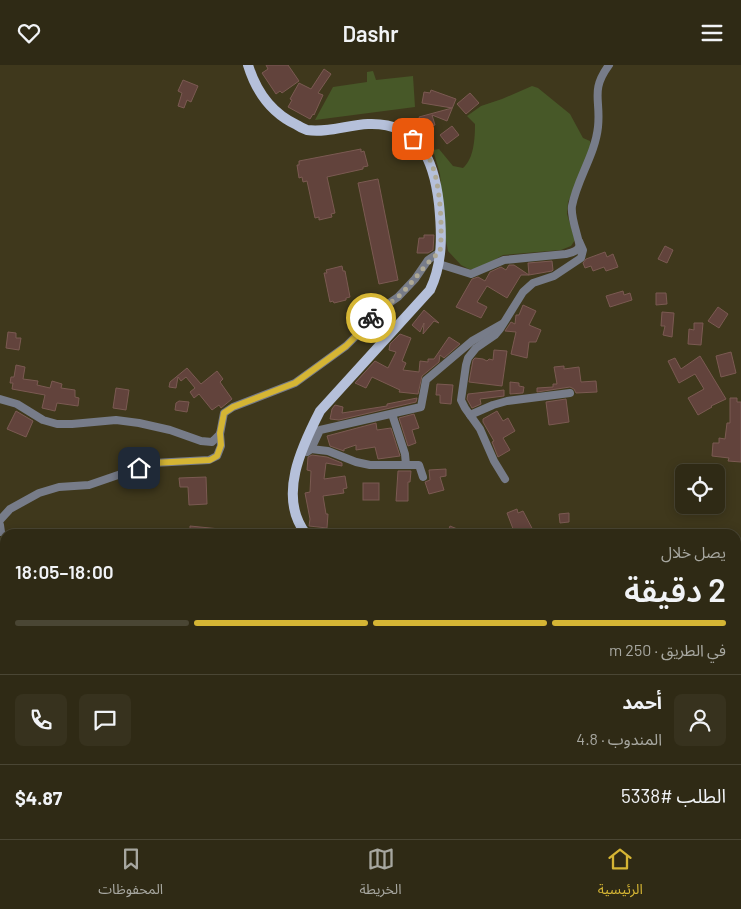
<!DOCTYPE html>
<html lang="ar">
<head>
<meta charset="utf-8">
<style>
	body { margin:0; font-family:Barlow,"Noto Sans Arabic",sans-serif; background:#37321e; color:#f1f3f6; direction:rtl; height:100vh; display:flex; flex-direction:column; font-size:19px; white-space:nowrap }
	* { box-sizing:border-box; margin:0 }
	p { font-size:16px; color:#a7a7a0 }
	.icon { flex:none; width:28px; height:28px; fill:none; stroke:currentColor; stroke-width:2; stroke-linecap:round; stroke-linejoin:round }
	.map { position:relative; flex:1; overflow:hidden; direction:ltr }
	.panel { position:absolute; left:0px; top:464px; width:741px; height:311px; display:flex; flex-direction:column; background:#2f2a15; border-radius:15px 15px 0 0; box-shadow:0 2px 12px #0003,0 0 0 1px #4a4634; direction:rtl }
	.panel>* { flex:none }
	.controls { position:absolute; left:675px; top:399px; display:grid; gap:10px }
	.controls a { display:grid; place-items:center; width:50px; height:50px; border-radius:8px; background:#2f2a15; box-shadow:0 2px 12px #0003,0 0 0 1px #4a4634; font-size:25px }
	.pin { position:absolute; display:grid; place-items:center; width:42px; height:42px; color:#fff; margin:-21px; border-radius:10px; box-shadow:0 2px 8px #0006 }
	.courier { position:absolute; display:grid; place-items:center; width:50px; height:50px; margin:-25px; border:4px solid #d5b534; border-radius:50%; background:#fff; color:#222; box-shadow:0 1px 6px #0007 }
	.head em { font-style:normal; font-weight:600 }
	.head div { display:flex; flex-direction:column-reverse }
	.head { display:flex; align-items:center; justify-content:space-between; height:85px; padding:0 15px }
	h1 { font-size:32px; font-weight:600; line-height:38px }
	.bar { display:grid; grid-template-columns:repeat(4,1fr); gap:8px 5px; align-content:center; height:60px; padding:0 15px }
	.bar i { height:6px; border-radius:4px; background:#4a4634 }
	.bar .current { background:#d5b534 }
	.bar p { grid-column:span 4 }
	.line { display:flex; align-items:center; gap:12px; padding:0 15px; border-top:1px solid #4a4634 }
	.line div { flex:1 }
	.round { display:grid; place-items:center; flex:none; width:52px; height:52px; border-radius:8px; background:#37321e }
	header { display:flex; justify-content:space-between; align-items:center; height:65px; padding:0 15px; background:#2f2a15; font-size:22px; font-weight:600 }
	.tab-bar { display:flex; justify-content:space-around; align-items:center; height:70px; border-top:1px solid #4a4634; background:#2f2a15; font-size:14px; color:#a7a7a0 }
	.tab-bar a { display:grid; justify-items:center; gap:2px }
	.tab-bar .current { color:#d5b534 }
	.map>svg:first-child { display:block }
	.green { fill:#475828 }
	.building { fill:#62433c; stroke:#7b5a52 }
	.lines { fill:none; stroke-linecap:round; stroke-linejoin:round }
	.minor { stroke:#777c89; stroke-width:8 }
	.major { stroke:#b5c0da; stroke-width:10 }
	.done { stroke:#aea995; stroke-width:5; stroke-dasharray:0 9 }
	.route { stroke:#d5b534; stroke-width:6 }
</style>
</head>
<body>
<header><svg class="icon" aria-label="menu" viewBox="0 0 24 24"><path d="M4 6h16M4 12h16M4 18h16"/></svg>Dashr<svg class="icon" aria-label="heart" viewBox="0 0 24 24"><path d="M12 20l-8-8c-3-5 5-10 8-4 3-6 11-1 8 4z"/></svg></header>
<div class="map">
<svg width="741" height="774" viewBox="0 0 741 774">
	<rect width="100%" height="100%" fill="#3f381c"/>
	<g class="green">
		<polygon points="373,6 376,15 413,11 415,42 315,55 333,22 367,17 367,7"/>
		<path d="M532,21L538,23L570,49L583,73L590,76L591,82L568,137L567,149L575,175L571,181L561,185L503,190L478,204H469L461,200L448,186L445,171L440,109L433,85L439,84L453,101L463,103C474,94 475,73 475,59L467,51L481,41L502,34Z"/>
	</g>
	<g class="building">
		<polygon points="266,0 288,0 299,16 282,28 280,26 276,29 262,8 268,4"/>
		<polygon points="324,4 331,9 318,28 323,30 314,50 313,49 310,54 288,42 292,35 290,34 299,18 311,24"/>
		<polygon points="183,15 198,21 191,37 187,35 184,43 178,41 182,28 178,26"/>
		<polygon points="431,25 456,34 447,56 432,50 435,60 423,63 419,52 452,43 422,38 424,27 430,28"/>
		<polygon points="470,28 479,38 466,49 457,39"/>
		<polygon points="452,61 459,70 447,79 440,70"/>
		<polygon points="361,84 361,87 364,86 368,101 363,102 363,104 327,112 335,148 331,149 332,152 319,155 319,152 315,153 307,116 303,117 302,112 299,113 297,100 299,100 299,96"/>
		<polygon points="378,114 398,215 379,219 358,118"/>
		<polygon points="424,170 434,170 433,185 428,188 417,188 419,173 424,173"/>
		<polygon points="665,181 673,185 667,198 658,194"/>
		<polygon points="605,187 607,192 613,189 618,202 606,206 604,202 593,206 591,201 585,203 583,198 586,194"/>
		<polygon points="552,196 553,205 552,206 529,210 528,198"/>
		<polygon points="509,200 514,200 529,210 521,210 507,233 487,221 477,237 487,242 481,253 456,242 472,214 478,212 485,216 490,207 501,202 506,205"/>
		<polygon points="342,201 343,206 345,206 350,232 346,233 346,235 334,238 333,236 330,237 324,208 327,208 326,205"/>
		<polygon points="623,226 624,230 630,228 632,235 610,242 606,231"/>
		<polygon points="656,228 666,228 667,239 656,240"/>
		<polygon points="523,240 536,246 529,260 541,265 536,277 529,277 527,293 511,289 516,267 505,266 511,257 515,259 516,250 519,250"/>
		<polygon points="718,242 728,249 719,263 708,256"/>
		<polygon points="424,245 439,258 434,256 423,269 424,258 420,267 412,260"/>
		<polygon points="662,247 674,248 672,272 663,270 665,261 661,261"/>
		<polygon points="694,258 703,258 701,280 688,279 689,264 694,265"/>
		<polygon points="8,267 16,268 16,273 21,273 19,285 6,283"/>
		<polygon points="400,269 411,273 402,296 406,298 403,305 419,307 420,296 428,297 428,294 434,294 449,272 460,279 444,293 440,290 439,297 422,311 418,329 399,327 400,325 372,312 366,323 355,318 375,296 388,303 396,287 389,285 390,279"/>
		<polygon points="494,285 507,286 502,321 469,317 473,295 475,293 483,294 487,296 489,294 493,295"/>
		<polygon points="731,287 736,308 721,312 716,291"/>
		<polygon points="700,291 726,334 711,341 712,342 698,350 688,333 704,324 695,309 679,318 668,296 675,293 681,304"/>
		<polygon points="16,300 25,302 23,314 38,316 37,320 50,323 52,316 62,319 61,323 75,325 75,332 79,333 78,341 57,338 55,346 42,343 45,330 12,324 13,318 10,318 11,312 14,312"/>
		<polygon points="564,301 564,304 579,302 581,317 596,316 597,327 576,328 574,324 570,322 537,327 537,323 553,322 553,319 557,319 554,302"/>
		<polygon points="187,303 201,319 217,306 223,314 220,317 232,334 221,343 219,340 212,345 199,329 194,333 190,327 195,323 186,312 181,316 178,312 176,323 169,322 170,317"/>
		<polygon points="510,317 519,318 519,321 524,322 523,328 510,329"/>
		<polygon points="437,319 453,320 451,339 440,338 440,330 436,330"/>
		<polygon points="116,323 129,325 126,345 113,343"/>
		<polygon points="504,325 504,331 480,334 481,339 472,343 467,334 468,329"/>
		<polygon points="417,333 416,337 339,355 330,354 332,344 335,340 343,342 342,348 387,341 387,339"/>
		<polygon points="730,333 737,333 737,337 741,337 741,397 728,396 729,393 712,391 713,378 719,378 719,373 725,374 727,358 730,358"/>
		<polygon points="566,334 569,357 549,360 546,337"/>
		<polygon points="179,336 189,337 187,347 175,345 176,338"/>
		<polygon points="16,346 33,356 26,372 7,364"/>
		<polygon points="497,346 503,356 508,353 515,366 503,373 510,385 498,392 492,377 494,376 483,357 483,354"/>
		<polygon points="414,349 419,363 412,365 416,378 408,381 399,353"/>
		<polygon points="376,358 377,365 391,363 400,391 378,394 375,382 356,385 356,380 344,384 344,386 330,381 327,371"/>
		<polygon points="312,390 327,392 342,398 342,401 326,398 324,414 345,411 347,423 343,424 344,428 323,431 326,449 328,449 327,463 309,461 310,454 305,428 310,427 311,406 307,405 308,392"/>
		<polygon points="446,404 446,411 440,412 444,425 429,429 425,417 430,415 429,405"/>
		<polygon points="398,406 411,406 410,417 408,417 408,436 396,436"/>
		<polygon points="206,412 207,439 189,440 188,422 180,422 179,413"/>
		<rect x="363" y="418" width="16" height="17"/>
		<polygon points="517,444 518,448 523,446 535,469 515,469 507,448"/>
		<polygon points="569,448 569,457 560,458 559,449"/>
		<polygon points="190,461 220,464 219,469 190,469"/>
		<polygon points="450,461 467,468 467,469 447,469"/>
	</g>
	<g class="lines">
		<g class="minor">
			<path d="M439,199L471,209L504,195L566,189C570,188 577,187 579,182C581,177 570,154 572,141C577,114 595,90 598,62C601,34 590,26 609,0"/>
			<polyline points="0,334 17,339 43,355 57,359 72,359 116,355 139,358 170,365 201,376 212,377 220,369 224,348 233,342 295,318 346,281 360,267 375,248 398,232 415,214 428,195 440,187"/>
			<polyline points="392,349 405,389 406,400"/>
			<polyline points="470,350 493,340 507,336 570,328"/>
			<polyline points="311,384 320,365 421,342 426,315 472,276 502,259"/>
			<polyline points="307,387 311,384 328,386 356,397 370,400 419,400 423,412"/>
			<polyline points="505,414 494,396 480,364 465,343 461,335 466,300 468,293 476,283 495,270 500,264 523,227 533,218 554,211 581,193 583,185 579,176"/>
			<polyline points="0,455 10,444 39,428 59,422 89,420 153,398 209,395 217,391 221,381 220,369"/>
			<polyline points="0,460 1,467"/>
			<polyline points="736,640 741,640"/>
			<polyline points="736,690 741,688"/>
			<polyline points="736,700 741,705"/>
			<polyline points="657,774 658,770"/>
		</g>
		<g class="major">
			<path d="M248,0C256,26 271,48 297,60C300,62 304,64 307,65C327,68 348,60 368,59C419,57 434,95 439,139C442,169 443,198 430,225L320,346C302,381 277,432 306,469"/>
			<polyline points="273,774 274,770"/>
		</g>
	</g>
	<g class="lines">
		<path class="done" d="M371,253C379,243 390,239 399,231C414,217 424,199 440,187C443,163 440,115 430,95C426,86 419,80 413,74"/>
		<polyline class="route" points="139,403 153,398 210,395 217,391 221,380 220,368 224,348 233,342 295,318 346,281 360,267 371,253"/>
	</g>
</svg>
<div class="controls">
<a><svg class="icon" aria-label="locate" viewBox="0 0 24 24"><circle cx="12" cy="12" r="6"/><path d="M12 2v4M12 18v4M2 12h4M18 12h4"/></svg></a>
</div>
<div class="pin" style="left:413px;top:74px;background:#ea580c"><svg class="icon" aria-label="bag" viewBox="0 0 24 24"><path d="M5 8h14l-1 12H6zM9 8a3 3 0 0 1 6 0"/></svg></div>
<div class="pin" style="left:139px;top:403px;background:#1f2937"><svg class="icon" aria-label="home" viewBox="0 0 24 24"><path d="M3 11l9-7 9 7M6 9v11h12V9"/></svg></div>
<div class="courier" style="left:371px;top:253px"><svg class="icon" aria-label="bike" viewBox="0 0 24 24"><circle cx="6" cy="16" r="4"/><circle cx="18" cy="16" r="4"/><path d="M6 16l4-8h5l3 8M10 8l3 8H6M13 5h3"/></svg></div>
<section class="panel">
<div class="head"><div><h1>2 دقيقة</h1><p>يصل خلال</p></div><em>18:00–18:05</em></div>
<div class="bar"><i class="current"></i><i class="current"></i><i class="current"></i><i></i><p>في الطريق · 250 m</p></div>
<div class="line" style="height:90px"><a class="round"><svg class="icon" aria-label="person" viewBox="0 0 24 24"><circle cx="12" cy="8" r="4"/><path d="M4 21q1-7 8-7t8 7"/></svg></a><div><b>أحمد</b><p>المندوب · 4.8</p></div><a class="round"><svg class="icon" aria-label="chat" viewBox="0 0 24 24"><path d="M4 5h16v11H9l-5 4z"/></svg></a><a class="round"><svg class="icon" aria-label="phone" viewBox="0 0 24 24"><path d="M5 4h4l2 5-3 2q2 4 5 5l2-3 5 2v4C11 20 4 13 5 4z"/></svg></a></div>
<div class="line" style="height:65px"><div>الطلب #5338</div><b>$4.87</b></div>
</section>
</div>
<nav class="tab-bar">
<a class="current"><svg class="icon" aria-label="home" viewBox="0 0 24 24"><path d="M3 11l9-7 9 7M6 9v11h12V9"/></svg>الرئيسية</a>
<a><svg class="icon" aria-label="map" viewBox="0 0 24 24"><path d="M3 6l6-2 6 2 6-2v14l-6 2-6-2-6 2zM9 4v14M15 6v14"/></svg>الخريطة</a>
<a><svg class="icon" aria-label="saved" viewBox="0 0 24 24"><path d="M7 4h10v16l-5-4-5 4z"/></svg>المحفوظات</a>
</nav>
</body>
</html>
